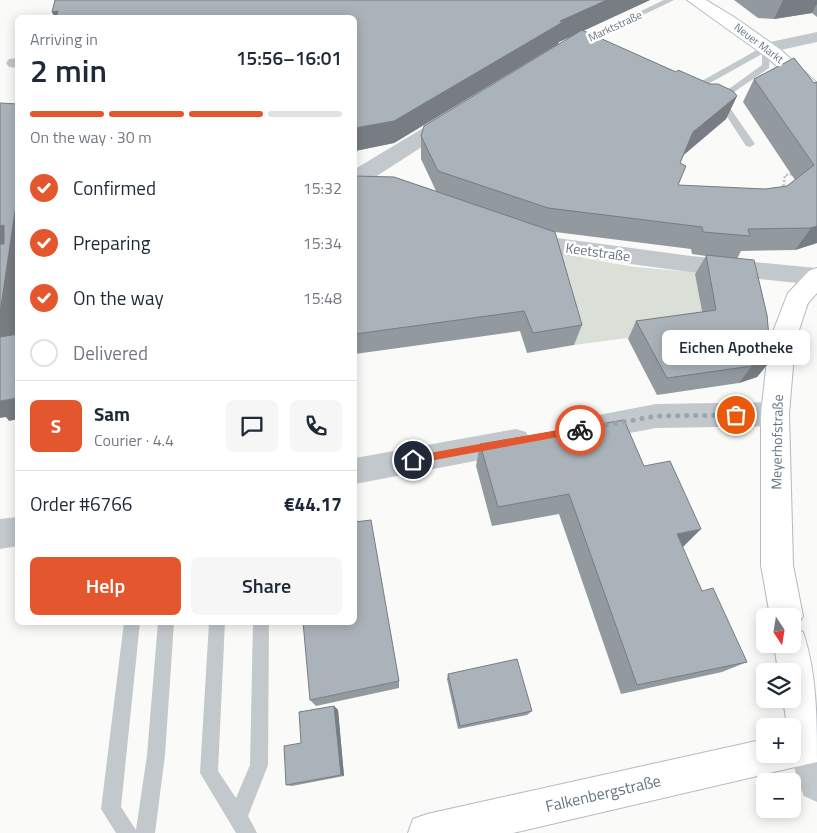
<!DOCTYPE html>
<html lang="en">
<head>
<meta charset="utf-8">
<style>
	body { margin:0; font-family:"Titillium Web",sans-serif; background:#f6f6f7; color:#1f2937; height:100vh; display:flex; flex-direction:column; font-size:19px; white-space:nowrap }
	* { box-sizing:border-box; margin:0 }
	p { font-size:16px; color:#747a83 }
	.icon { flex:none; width:28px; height:28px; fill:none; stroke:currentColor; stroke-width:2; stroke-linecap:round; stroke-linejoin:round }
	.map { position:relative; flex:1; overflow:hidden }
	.side { position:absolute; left:15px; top:15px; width:342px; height:610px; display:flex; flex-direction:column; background:#fff; border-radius:8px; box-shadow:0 2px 12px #0003 }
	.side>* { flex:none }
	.needle { width:32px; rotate:168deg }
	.tools { position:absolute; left:756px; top:608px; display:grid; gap:10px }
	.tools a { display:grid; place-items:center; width:45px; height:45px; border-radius:8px; background:#fff; box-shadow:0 2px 12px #0003; font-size:25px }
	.pin { position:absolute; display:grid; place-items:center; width:42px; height:42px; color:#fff; margin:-21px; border:2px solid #fff; border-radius:50%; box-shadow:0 1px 5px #0007 }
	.courier { position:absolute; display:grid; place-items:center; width:50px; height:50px; margin:-25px; border:4px solid #e4572e; border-radius:50%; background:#fff; color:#222; box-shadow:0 1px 6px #0007 }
	.bubble { position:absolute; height:35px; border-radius:8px; background:#fff; box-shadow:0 2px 12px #0003; font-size:16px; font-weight:600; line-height:35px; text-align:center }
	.head em { font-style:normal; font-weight:600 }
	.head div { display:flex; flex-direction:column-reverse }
	.head { display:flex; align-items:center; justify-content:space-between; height:85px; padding:0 15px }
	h1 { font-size:32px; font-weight:600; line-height:38px }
	.bar { display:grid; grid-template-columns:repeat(4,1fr); gap:8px 5px; align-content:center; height:60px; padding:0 15px }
	.bar i { height:6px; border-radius:4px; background:#e0e1e3 }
	.bar .selected { background:#e4572e }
	.bar p { grid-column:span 4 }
	.line { display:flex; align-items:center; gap:12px; padding:0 15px; border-top:1px solid #e0e1e3 }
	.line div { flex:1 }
	.round { display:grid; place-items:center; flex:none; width:52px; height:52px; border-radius:8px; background:#f6f6f7 }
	ol { padding:0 15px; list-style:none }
	li { display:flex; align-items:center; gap:15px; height:55px }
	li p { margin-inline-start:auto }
	li .icon { padding:5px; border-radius:50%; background:#e4572e; color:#fff; stroke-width:4 }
	li:last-child { color:#747a83 }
	li i { width:28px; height:28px; border:2px solid #e0e1e3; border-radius:50% }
	.action { display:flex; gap:10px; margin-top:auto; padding:10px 15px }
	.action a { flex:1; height:58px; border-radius:8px; background:#e4572e; color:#fff; font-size:20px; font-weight:600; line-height:58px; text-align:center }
	.action a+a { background:#f6f6f7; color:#1f2937 }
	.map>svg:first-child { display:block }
	.green { fill:#dadfd7 }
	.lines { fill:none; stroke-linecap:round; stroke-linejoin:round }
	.secondary-casing { stroke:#b3babf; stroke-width:2 }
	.path { stroke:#bbbfc2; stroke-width:2.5; stroke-dasharray:2 2; stroke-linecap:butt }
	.lane { fill:#c3c8cc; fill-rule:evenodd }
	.street { fill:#c3c8cc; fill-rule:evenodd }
	.secondary { fill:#fff; fill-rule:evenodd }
	.wall { fill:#929a9f }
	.shaded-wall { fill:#777d82 }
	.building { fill:#aab3b9; stroke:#777d82 }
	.route { fill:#e4572e }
	.done { stroke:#99a4ac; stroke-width:5; stroke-dasharray:0 9 }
	.labels { text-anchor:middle; stroke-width:5; stroke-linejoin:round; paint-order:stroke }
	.far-street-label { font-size:11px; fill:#657683; stroke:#fff }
	.street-label { font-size:14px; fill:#657683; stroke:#fff }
	.near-street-label { font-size:16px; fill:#657683; stroke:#fff }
</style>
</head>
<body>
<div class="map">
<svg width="817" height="833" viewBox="0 0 817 833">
	<rect width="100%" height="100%" fill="#fafaf8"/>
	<polygon class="green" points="548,252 635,267 695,272 704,328 574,345"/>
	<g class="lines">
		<defs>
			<g id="secondary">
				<polygon points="687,0 706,0 734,17 781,50 817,83 817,99 810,97 768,58"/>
				<path d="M817,268V293L808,303L795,342L789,414L793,565L803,616L795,629L803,632C817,673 817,719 817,762L513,833H408L413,819L427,814L765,739V754H792V726H787L783,699H792V671H778L774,644H792V616H770L761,565V414L769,342L788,293L809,271Z"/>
			</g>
		</defs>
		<use href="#secondary" class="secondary-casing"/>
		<polyline class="path" points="783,190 785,175 794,174"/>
		<g class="lane">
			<polygon points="664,0 674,0 581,45 574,43"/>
			<polygon points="764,46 771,48 769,68 718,103 730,108 755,144 750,147 746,146 724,112 708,104 762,65 762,54 692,93 684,91"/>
			<polygon points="124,622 140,622 121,807 136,830 147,755 158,622 174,622 165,755 155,833 116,833 101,809"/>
			<polygon points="209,622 225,622 218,771 236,798 250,765 253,622 269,622 268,765 248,816 257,833 236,833 200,773"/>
		</g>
		<g class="street">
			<polygon points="817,32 817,42 767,53 761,52 758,48 761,44"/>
			<polygon points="18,58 18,68 9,67 6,63 9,59"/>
			<polygon points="452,113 459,115 462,119 459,123 369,181 355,183 355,169 445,115"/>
			<polygon points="524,227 557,238 691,256 816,268 817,285 691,272 555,254 516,241 513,235 516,229"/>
			<polygon points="775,402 785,406 789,414 785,422 775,426 656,428 588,441 578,437 574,429 578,421 588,417 656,404"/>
			<polygon points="516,429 526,432 530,441 526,450 516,453 355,484 355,458"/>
			<polygon points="18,517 18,546 0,549 0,519"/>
			<path d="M809,729L817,732V802L804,796C796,777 788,754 796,734Z"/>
		</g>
		<use href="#secondary" class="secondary"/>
	</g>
	<g class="wall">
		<polygon points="55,0 650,0 583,31 676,72 678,70 710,84 718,84 733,91 737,96 726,119 684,155 680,163 686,166 678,185 765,189 787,186 795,180 743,102 754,79 794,58 814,83 817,82 817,243 795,250 741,251 737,259 754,260 767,315 771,360 757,377 739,383 657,395 628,339 636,321 702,312 695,274 706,256 692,254 691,249 555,232 582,325 574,345 527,353 520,331 355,354 355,176 394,177 436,191 421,159 421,136 424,126 578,33 559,42 558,44 394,143 355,151 355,18 55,18 52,12"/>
		<polygon points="734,0 817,0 817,17 812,13 774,19 758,18"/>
		<polygon points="480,444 644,466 702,591 747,662 722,672 621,694 559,514 492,526 476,466"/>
		<polygon points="448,674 532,711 527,715 458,729 447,679"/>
		<polygon points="399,681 399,688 316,706 310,700"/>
		<polygon points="334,706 338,710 344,776 292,786 286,785 301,743"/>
	</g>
	<g class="shaded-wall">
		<polygon points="607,0 650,0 559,42 558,44 394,143 355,151 355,128 560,21"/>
		<polygon points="783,0 817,0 817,4 812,13 774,19"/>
		<polygon points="58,11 60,18 55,18 52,12"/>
		<polygon points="737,96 726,119 683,155 693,132"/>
		<polygon points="16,205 18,208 18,329 14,358 0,342 0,226"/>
		<polygon points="817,226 817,243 795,250 811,228"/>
		<polygon points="771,360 757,377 739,383 752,366"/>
		<polygon points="18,398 18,419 9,421 6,417 0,418 0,401"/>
		<polygon points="701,529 683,547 677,534"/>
		<polygon points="334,706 338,710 344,776 341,775"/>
	</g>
	<g class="building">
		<polygon points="55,0 607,0 560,21 563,22 394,121 355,128 355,18 56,18 58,11 52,12"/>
		<polygon points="582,30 676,72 678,70 710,84 718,84 733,91 737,96 693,132 680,163 686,166 678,185 765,189 787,186 814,165 754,79 794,58 814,83 817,82 817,226 811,228 748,229 750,236 703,232 702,227 548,208 438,171 421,136 424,126"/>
		<polygon points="0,103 18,104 18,205 16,205 0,313 0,244 4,244 4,225 0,226"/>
		<polygon points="355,176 394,177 555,232 582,325 533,333 524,311 355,334"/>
		<polygon points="706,255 754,260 767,315 771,360 752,366 667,378 636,321 716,310"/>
		<polygon points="18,334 18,398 0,401 0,337"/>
		<polygon points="624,420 644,466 670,461 701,529 677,534 702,591 713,588 747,662 637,685 569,494 498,507 480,444"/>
		<polygon points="371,520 399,681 310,700 303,622 355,622 355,522"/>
		<polygon points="517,659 532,711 460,726 448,674"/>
		<polygon points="334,706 341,775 286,785 284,746 301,743 299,712"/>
	</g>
	<polygon class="route" points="580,426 584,430 580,433 413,464 408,460 413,456"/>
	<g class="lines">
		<polyline class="done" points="580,430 656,416 736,415"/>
	</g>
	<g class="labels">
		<g class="far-street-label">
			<text transform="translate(615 26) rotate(-25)" y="4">Marktstraße</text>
			<text transform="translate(759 43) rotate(37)" y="4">Neuer Markt</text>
		</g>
		<g class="street-label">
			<text transform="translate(598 252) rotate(8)" y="5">Keetstraße</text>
			<text transform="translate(777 442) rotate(-89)" y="5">Meyerhofstraße</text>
		</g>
		<g class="near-street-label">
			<text transform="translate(603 793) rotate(-13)" y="6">Falkenbergstraße</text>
		</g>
	</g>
</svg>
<div class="tools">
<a><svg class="needle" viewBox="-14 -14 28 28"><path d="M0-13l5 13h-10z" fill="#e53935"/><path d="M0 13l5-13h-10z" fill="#747a83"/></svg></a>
<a><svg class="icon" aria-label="layers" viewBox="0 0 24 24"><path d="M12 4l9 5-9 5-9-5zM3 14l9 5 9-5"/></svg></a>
<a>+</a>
<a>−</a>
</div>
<div class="pin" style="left:736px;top:415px;background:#ea580c"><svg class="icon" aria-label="bag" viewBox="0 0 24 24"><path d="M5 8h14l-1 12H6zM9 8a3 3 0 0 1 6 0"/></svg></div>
<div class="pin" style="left:413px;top:460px;background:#1f2937"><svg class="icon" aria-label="home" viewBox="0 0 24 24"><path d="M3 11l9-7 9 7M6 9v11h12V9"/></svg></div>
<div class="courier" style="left:580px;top:430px"><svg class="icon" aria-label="bike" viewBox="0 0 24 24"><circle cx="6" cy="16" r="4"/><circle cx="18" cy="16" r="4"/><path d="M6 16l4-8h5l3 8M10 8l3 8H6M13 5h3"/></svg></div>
<div class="bubble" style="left:662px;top:330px;width:148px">Eichen Apotheke</div>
<section class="side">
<div class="head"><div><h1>2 min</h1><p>Arriving in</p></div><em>15:56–16:01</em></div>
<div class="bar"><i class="selected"></i><i class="selected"></i><i class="selected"></i><i></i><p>On the way · 30 m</p></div>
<ol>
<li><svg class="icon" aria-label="check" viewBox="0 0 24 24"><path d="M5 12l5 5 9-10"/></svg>Confirmed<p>15:32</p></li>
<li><svg class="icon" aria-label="check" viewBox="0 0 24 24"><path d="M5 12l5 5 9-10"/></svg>Preparing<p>15:34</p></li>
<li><svg class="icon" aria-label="check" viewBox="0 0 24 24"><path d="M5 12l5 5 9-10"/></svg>On the way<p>15:48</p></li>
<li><i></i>Delivered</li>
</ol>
<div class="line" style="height:90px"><b class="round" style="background:#e4572e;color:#fff">S</b><div><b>Sam</b><p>Courier · 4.4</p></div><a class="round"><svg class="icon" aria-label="chat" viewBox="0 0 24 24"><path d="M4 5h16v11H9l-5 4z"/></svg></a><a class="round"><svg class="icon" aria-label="phone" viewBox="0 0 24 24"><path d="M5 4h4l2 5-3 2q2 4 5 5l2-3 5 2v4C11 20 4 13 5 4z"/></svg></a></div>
<div class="line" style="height:65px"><div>Order #6766</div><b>€44.17</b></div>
<div class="action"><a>Help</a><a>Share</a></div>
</section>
</div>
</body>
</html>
